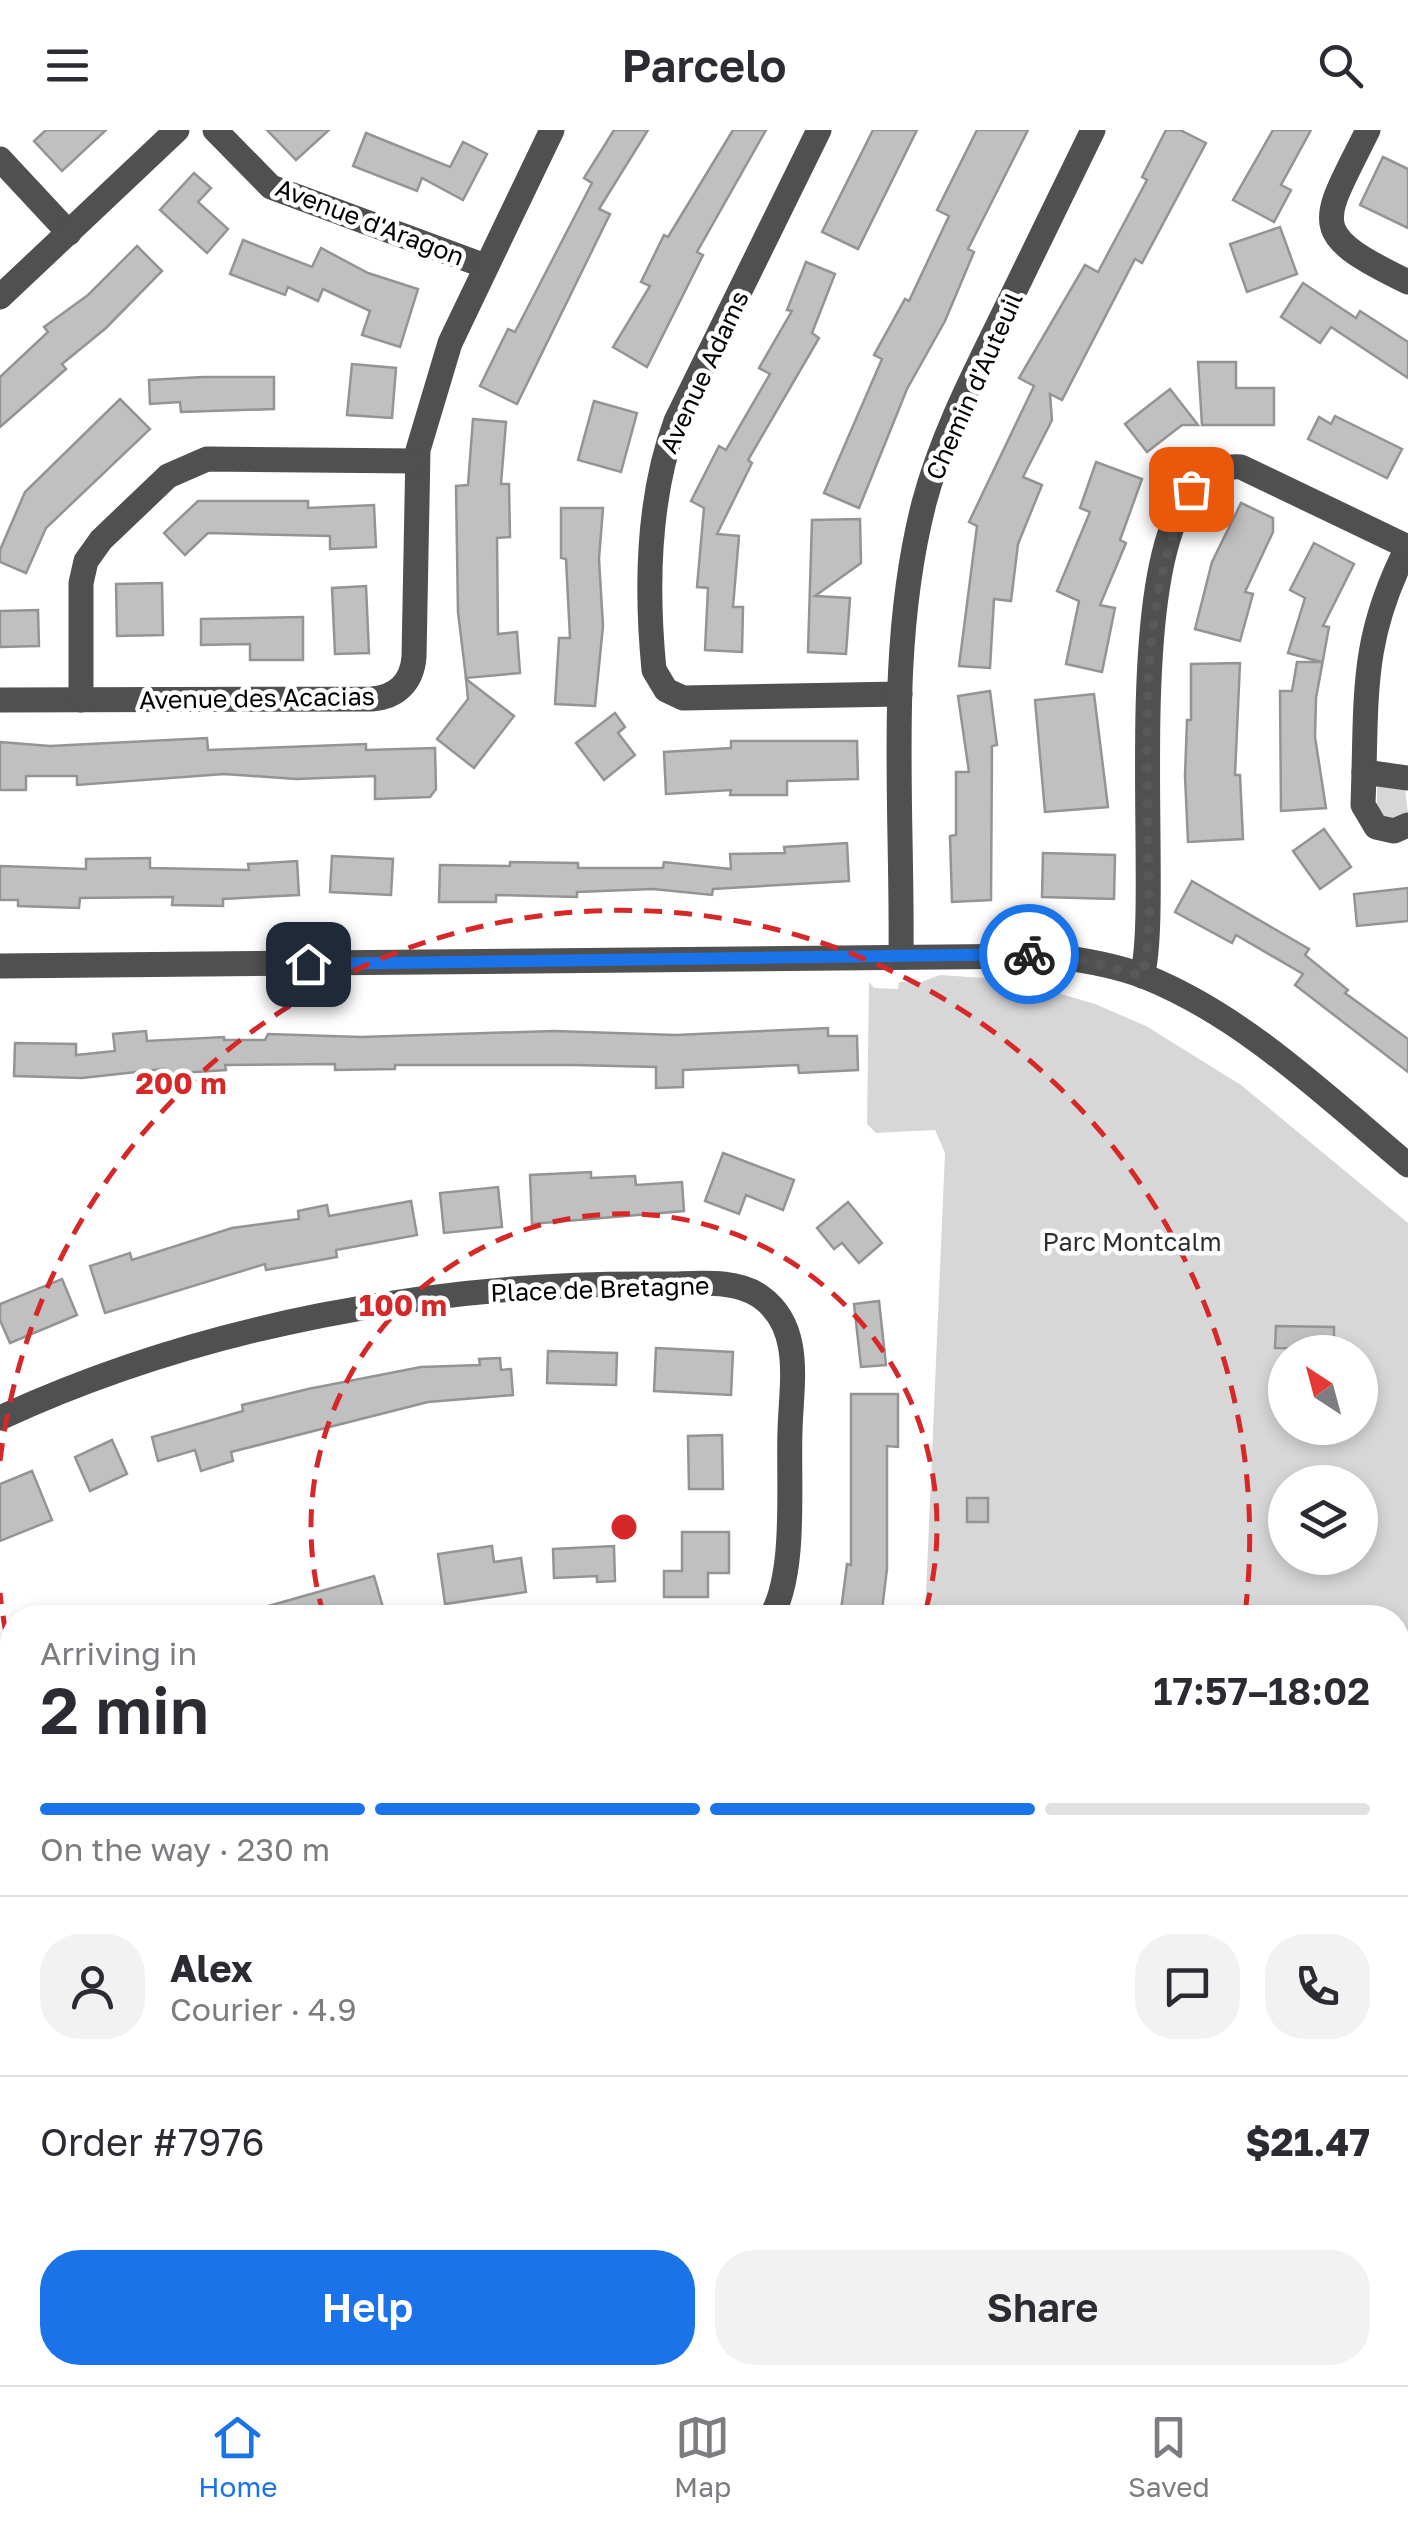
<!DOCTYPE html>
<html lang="en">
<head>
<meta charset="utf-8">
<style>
	body { margin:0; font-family:"Golos Text",sans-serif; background:#f2f2f3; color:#2b2b33; height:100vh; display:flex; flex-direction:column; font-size:38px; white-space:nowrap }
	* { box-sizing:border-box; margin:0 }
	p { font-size:32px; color:#7c7c81 }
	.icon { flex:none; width:55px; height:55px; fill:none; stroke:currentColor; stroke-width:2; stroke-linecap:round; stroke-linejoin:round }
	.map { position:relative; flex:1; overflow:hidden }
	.panel { position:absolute; left:0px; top:1475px; width:1410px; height:780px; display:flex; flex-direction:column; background:#fff; border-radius:40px 40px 0 0; box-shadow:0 5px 15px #0003 }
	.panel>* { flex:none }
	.needle { width:65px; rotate:324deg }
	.buttons { position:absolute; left:1268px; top:1205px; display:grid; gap:20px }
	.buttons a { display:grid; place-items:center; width:110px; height:110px; border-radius:50%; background:#fff; box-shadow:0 5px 15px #0003; font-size:50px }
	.pin { position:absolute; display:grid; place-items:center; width:85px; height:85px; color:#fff; margin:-42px; border-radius:20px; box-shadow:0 5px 15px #0006 }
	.courier { position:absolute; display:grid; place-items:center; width:100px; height:100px; margin:-50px; border:8px solid #1a73e8; border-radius:50%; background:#fff; color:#222; box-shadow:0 2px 12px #0007 }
	.headline em { font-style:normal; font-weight:600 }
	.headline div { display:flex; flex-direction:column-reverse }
	.headline { display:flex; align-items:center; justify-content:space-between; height:170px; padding:0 40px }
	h1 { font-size:65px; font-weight:600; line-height:75px }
	.bar { display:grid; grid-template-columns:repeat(4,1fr); gap:15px 10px; align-content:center; height:120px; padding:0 40px }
	.bar i { height:12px; border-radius:8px; background:#e1e1e2 }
	.bar .on { background:#1a73e8 }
	.bar p { grid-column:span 4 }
	.line { display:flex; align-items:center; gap:25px; padding:0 40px; border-top:2px solid #e1e1e2 }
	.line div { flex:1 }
	.round { display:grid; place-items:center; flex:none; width:105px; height:105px; border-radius:40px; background:#f2f2f3 }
	.primary-button { display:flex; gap:20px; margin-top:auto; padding:20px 40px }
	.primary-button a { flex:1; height:115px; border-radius:40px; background:#1a73e8; color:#fff; font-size:40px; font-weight:600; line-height:115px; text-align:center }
	.primary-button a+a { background:#f2f2f3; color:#2b2b33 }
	header { display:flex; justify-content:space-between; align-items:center; height:130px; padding:0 40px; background:#fff; font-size:45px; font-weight:600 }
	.tabs { display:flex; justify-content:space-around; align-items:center; height:140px; border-top:2px solid #e1e1e2; background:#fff; font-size:28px; color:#7c7c81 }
	.tabs a { display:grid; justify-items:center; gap:5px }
	.tabs .on { color:#1a73e8 }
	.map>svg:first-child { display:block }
	.green { fill:#d7d7d7; fill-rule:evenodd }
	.building { fill:#c0c0c0; stroke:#949494; stroke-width:2.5 }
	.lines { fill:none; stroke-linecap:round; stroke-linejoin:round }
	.minor { stroke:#505050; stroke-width:25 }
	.done { stroke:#595959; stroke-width:10; stroke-dasharray:0 18 }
	.route { stroke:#1a73e8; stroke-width:12 }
	.ring { fill:none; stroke:#d62828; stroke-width:5; stroke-dasharray:18 12 }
	.labels { text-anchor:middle; stroke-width:9; stroke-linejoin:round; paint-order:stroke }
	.street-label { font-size:25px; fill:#000; stroke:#fff }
	.park-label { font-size:25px; fill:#2e2e2e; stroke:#fff }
	.centre { fill:#d62828; stroke:#fff; stroke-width:5 }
	.ring-label { font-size:30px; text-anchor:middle; font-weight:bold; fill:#d62828; stroke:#fff; stroke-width:9; stroke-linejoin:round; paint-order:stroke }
</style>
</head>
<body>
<header><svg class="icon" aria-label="menu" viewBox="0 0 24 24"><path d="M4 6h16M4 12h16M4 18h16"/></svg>Parcelo<svg class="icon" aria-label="search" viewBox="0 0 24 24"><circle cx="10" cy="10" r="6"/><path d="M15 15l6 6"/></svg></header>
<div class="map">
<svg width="1408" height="2255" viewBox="0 0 1408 2255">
	<rect width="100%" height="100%" fill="#fff"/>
	<g class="green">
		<polygon points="1377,653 1405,657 1408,684 1397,692 1377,687"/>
		<path d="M940,845L1014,850L1095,874L1146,896L1241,955L1408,1093V1643L1398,1653V1488L925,1487L945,1023L935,1000L876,1003L867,994L869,852L874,858L898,859L899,852H921ZM1285,1222H1360V1298H1285ZM1285,1352H1360V1428H1285Z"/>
	</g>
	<g class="building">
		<polygon points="46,0 106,0 62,41 34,11"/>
		<polygon points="267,0 329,0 296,30"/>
		<polygon points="614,0 648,0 599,79 610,84 517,274 480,256 508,199 515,202 592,53 584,48"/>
		<polygon points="733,0 766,0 697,122 703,125 647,237 613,217 650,156 641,152 664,105 668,107"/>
		<polygon points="873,0 917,0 858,119 822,102"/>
		<polygon points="977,0 1028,0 968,119 974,122 945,191 907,259 859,378 824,363 882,229 874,225 905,169 909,171 949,86 937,80"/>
		<polygon points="1166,0 1180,0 1206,13 1142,133 1135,129 1062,270 1050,264 1052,290 1023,347 1042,355 1018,414 1011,471 994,469 990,538 959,536 977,396 969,392 1034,256 1019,248 1085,135 1098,142 1147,50 1142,47"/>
		<polygon points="1273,0 1311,0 1281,55 1291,60 1274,92 1233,70"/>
		<polygon points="366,3 450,37 463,12 487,24 463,70 422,48 417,61 353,36"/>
		<polygon points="1383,27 1408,39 1408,98 1360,75"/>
		<polygon points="194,43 211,58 198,72 228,99 207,123 160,80"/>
		<polygon points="1280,97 1297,144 1247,162 1230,114"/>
		<polygon points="243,110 312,137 321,118 368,143 418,159 400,217 362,205 370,181 323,159 318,171 288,157 285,165 230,144"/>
		<polygon points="137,116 162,141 106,198 62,234 66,239 0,297 0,247 48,202 44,197 88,165"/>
		<polygon points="806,132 835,144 812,203 819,208 748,330 752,333 717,404 739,406 733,477 743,477 742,522 705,520 708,458 697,457 704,378 691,371 719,316 726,320 770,244 759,238 792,181 787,180"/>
		<polygon points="1303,153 1356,188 1360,181 1408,212 1408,248 1331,197 1320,213 1281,187"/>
		<polygon points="1198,232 1236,232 1236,258 1274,258 1274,295 1202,295"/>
		<polygon points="352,234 396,238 392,288 347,285"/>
		<polygon points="203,247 274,247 274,279 181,282 180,272 150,274 149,250"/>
		<polygon points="1170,259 1198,295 1182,295 1147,322 1125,294"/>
		<polygon points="120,269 150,299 46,398 26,443 0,432 0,420 25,362"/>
		<polygon points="594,271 637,283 621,342 578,330"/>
		<polygon points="1335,286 1402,319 1387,348 1308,309 1319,287 1331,294"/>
		<polygon points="473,289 506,292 501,354 509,354 510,407 497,408 498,504 517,502 520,543 466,548 458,482 456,356 468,355"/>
		<polygon points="1096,332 1142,349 1120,410 1126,413 1100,475 1115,478 1102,542 1066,534 1079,471 1057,461 1090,382 1080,378"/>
		<polygon points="198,371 308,371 308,378 374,375 376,417 330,419 330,406 208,403 185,425 164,403"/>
		<polygon points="1241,373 1273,388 1273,402 1245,462 1253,464 1240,511 1195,499 1212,432"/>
		<polygon points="561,378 603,378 599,429 603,496 595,576 555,574 559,508 570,508 566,429 561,428"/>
		<polygon points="860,389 861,433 815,466 850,468 846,524 808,522 812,390"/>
		<polygon points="1314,413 1354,434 1323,496 1329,497 1316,568 1315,607 1326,678 1281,681 1280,561 1292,561 1297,532 1322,532 1288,523 1305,468 1290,460"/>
		<polygon points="162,453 163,505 117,506 116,454"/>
		<polygon points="366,456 369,523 335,524 332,458"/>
		<polygon points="38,480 39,516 0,517 0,481"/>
		<polygon points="303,487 303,530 250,530 250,514 201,515 201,489"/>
		<polygon points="1240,533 1235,645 1240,645 1243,709 1188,712 1185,646 1187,590 1191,590 1191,534"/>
		<polygon points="466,549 514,586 474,638 437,609 468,569"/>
		<polygon points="990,561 997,615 992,616 991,770 952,772 950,706 956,705 956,642 969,642 958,566"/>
		<polygon points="1094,564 1108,677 1045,682 1035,570"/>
		<polygon points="615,583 625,597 618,603 635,625 604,650 576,613"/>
		<polygon points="207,608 208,620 366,614 366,620 435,618 436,659 430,667 375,669 375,646 296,649 224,644 77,655 77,646 26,646 26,660 0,660 0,612 50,616"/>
		<polygon points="731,611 857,611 858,649 787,651 787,665 730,665 731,660 666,664 664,622 731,618"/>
		<polygon points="1324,699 1351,737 1320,759 1293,721"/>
		<polygon points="847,713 849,751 713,759 712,765 653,759 577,762 577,767 496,765 496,772 439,772 440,735 510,736 510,732 578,733 578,738 663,738 664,732 731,739 730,724 785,723 784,717"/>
		<polygon points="1043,723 1115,725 1114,769 1042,767"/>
		<polygon points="332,726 393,729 391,765 330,762"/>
		<polygon points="150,728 150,738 249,740 248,734 297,731 299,765 223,769 223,776 172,775 173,767 80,768 79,778 18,776 18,770 0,770 0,736 86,739 86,729"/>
		<polygon points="1192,751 1309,819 1305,825 1348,860 1345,863 1408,909 1408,942 1295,855 1303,844 1236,805 1232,813 1175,782"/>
		<polygon points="1408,758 1408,791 1357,796 1354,764"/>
		<polygon points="828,898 828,906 857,906 858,940 799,943 798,935 683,940 683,957 656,958 656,937 574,935 395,935 395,939 335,940 335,934 225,935 226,940 164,944 164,939 82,948 14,946 15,913 76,914 76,925 115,921 113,904 146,901 147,911 224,907 224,910 265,910 268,904 361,907 554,901 676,905"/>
		<polygon points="723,1023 794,1050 783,1080 746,1065 739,1084 705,1071"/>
		<polygon points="591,1042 591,1048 635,1046 636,1055 682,1052 684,1081 532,1094 530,1045"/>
		<polygon points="498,1057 502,1097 444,1103 440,1063"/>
		<polygon points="411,1071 417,1105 336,1120 337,1127 266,1140 265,1134 105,1183 90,1136 130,1123 132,1130 232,1098 299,1089 298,1081 327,1075 329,1086"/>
		<polygon points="848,1072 882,1113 859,1133 842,1113 834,1119 817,1098"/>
		<polygon points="62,1149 77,1185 10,1213 0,1190 0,1174"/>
		<polygon points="879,1171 886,1235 861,1237 854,1174"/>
		<polygon points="1276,1196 1334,1197 1334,1219 1275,1218"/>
		<polygon points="656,1218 733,1222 731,1265 654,1261"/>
		<polygon points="548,1221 617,1223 616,1255 547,1253"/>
		<polygon points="500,1228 501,1240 511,1239 513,1265 428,1272 231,1322 233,1331 201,1341 195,1320 158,1331 152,1307 243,1281 242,1275 308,1259 421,1237 480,1235 479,1229"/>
		<polygon points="851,1264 898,1264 898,1317 887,1316 887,1439 881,1488 840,1488 847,1434 851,1435"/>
		<polygon points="722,1305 723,1359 689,1359 688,1306"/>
		<polygon points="112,1310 127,1344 90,1361 75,1327"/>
		<polygon points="32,1341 52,1390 0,1411 0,1354"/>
		<rect x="967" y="1368" width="21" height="24"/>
		<polygon points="682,1402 729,1402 729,1443 708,1443 708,1467 664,1467 664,1441 682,1441"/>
		<polygon points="492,1416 494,1432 521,1428 526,1462 445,1474 438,1424"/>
		<polygon points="614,1416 615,1451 597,1452 597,1446 554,1448 553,1419"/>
		<polygon points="374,1446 384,1481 360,1488 244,1488 244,1483"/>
	</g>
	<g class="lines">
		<g class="minor">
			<polyline points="215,0 271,57 485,136"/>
			<path d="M819,0L676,291C647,369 646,458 654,540L666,560L683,568L900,564"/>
			<path d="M1368,0C1321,95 1305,102 1408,152"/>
			<polyline points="0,29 69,103"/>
			<polyline points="0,167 177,0"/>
			<path d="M0,570L372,569C397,567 412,552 414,527L418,320L450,213L552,0"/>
			<polyline points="81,570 81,453 86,431 101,410 168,346 207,329 415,331"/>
			<path d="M1364,642C1366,550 1365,500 1408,416"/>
			<polyline points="1408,648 1364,642 1363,675 1376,697 1394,701 1408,695"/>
			<path d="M901,827C903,676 886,521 924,373C941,309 971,250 1000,191C1031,127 1062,64 1093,0"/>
			<path d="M0,836L1057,826C1087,831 1118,836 1146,847C1245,887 1328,968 1408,1035"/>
			<path d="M1142,846C1166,761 1103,328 1241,337L1408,417"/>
			<path d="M0,1288C201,1195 437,1152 658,1154C690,1155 734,1147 761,1167C804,1198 791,1255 790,1301C788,1352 797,1446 770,1488"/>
			<polyline points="0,1685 12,1679"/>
			<polyline points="1398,1816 1408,1813"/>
			<polyline points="0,2064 12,2058"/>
			<polyline points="1398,2074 1408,2074"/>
			<polyline points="0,2252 3,2255"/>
			<polyline points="253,2255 272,2242"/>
		</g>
	</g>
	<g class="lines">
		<path class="done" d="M1029,824L1078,829L1142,846C1153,807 1148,763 1148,723C1148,598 1137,476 1191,359"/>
		<polyline class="route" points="308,834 1029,824"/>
	</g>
	<g class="ring">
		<path d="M324 1486A313 313 0 1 1 924 1486"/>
		<path d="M12 1533A627 627 0 0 1 0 1463M0 1331A627 627 0 1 1 1245 1484"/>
	</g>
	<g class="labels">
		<g class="street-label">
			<text transform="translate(370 92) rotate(21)" y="9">Avenue d'Aragon</text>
			<text transform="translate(704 242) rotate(-65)" y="9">Avenue Adams</text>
			<text transform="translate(974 256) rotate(-66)" y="9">Chemin d'Auteuil</text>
			<text transform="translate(257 568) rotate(-1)" y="9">Avenue des Acacias</text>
			<text transform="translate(600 1159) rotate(-2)" y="9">Place de Bretagne</text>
		</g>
		<g class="park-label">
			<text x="1132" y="1121">Parc Montcalm</text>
		</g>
	</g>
	<circle cx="624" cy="1397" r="15" class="centre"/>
	<g class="ring-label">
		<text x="181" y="964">200 m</text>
		<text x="403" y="1186">100 m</text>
	</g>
</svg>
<div class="buttons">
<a><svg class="needle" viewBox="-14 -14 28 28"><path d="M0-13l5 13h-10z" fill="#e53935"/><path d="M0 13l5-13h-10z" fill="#7c7c81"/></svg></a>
<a><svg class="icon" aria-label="layers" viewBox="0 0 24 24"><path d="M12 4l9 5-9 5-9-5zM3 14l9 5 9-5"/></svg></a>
</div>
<div class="pin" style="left:1191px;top:359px;background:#ea580c"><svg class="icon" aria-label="bag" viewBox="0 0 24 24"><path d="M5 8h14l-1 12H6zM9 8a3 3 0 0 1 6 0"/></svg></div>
<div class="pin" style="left:308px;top:834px;background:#1f2937"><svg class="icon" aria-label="home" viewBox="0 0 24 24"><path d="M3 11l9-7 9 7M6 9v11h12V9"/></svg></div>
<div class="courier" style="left:1029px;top:824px"><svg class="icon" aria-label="bike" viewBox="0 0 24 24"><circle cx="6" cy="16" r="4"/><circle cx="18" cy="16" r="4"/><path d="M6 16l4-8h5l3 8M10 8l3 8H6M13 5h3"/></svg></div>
<section class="panel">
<div class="headline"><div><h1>2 min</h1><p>Arriving in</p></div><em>17:57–18:02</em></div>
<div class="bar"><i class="on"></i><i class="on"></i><i class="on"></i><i></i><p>On the way · 230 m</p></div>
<div class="line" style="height:180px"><a class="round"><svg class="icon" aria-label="person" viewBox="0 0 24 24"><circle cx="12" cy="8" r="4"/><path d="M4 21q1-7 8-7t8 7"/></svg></a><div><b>Alex</b><p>Courier · 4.9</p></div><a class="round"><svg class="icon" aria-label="chat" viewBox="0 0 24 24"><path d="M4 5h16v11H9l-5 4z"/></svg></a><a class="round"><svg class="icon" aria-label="phone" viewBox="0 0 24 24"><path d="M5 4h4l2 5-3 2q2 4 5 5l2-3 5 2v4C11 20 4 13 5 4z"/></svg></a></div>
<div class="line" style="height:130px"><div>Order #7976</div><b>$21.47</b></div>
<div class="primary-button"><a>Help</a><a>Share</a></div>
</section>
</div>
<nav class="tabs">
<a class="on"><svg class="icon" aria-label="home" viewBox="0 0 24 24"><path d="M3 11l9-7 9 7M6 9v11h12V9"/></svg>Home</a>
<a><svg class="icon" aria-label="map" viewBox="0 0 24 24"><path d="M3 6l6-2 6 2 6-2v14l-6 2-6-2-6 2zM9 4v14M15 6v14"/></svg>Map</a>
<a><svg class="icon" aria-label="saved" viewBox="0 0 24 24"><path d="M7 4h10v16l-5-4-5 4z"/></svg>Saved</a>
</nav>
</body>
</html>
